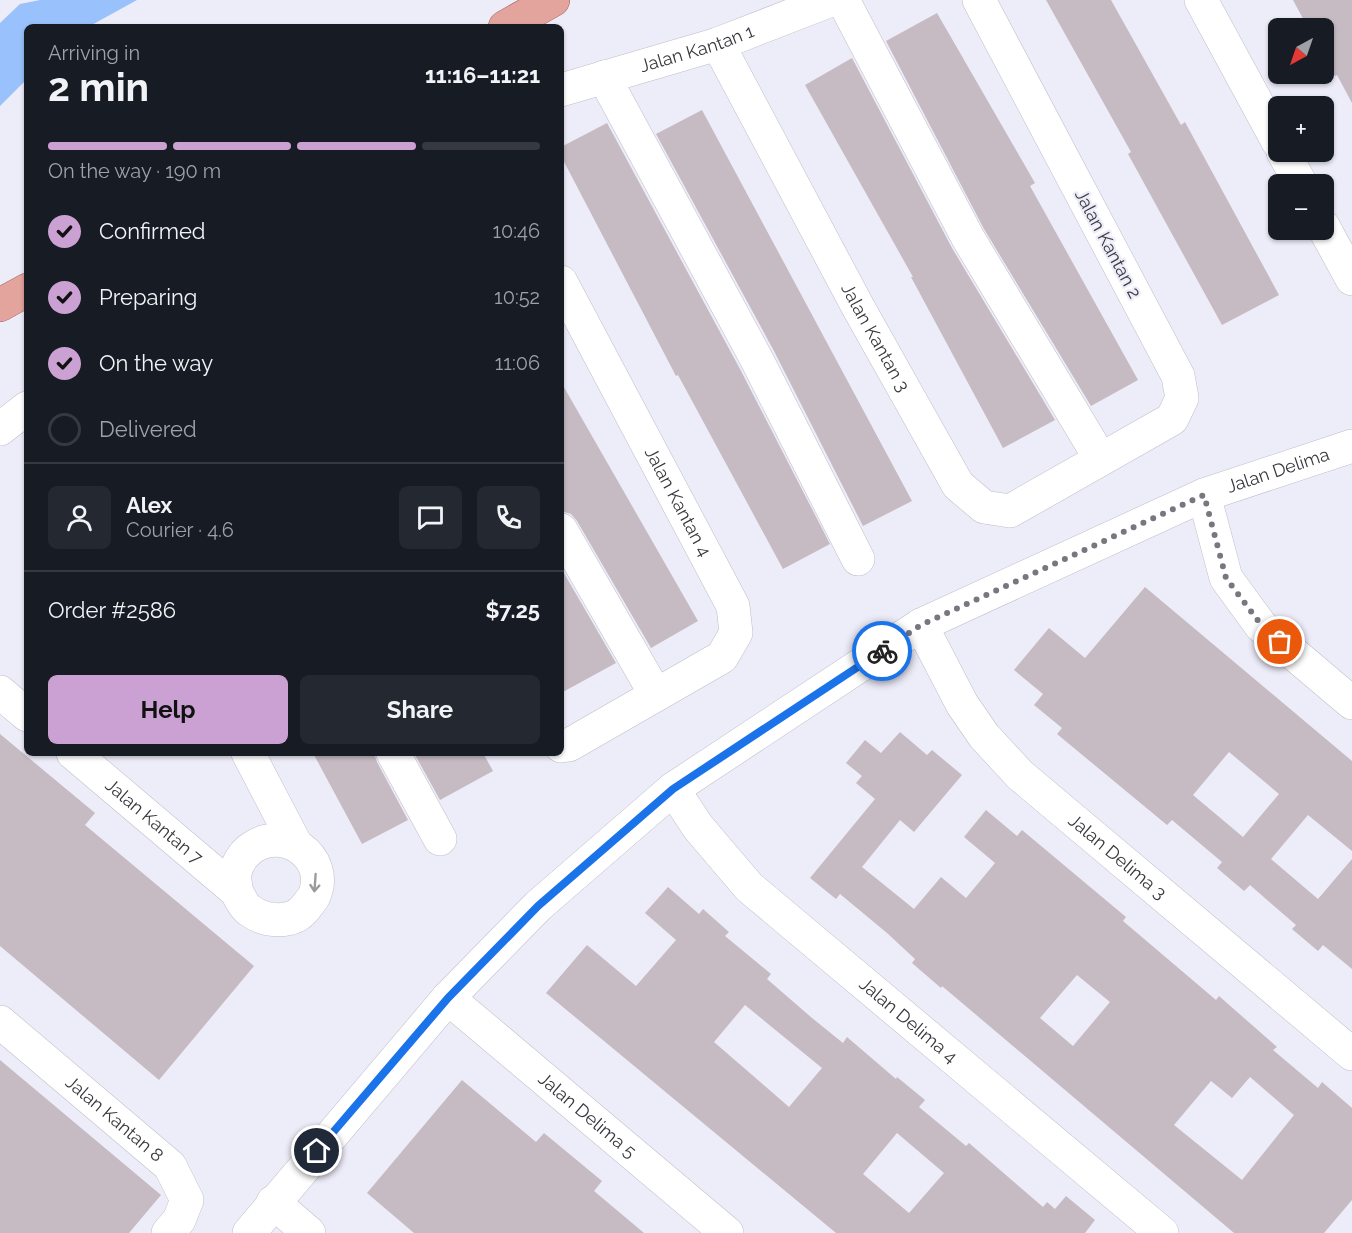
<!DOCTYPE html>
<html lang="en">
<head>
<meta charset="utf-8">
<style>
	body { margin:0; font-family:Raleway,sans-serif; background:#242831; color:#f1f3f6; height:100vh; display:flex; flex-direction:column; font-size:22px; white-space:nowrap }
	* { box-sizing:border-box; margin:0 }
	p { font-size:20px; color:#9ea1a6 }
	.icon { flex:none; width:33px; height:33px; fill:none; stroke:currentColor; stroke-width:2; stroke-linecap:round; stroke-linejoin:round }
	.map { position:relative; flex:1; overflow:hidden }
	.panel { position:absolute; left:24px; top:24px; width:540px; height:732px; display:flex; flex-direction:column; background:#171b24; border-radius:9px; box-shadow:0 2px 4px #0004 }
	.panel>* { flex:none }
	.needle { width:39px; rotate:220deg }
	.buttons { position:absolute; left:1268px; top:18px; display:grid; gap:12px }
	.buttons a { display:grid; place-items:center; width:66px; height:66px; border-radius:9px; background:#171b24; box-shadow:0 2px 4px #0004; font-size:30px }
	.pin { position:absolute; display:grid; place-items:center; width:51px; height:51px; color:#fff; margin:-26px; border:3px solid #fff; border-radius:50%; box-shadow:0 2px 6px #0007 }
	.courier { position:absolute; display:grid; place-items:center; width:60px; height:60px; margin:-30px; border:4px solid #1a73e8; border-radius:50%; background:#fff; color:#222; box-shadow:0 2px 8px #0007 }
	.overview em { font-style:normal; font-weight:700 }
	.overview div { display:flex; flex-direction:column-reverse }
	.overview { display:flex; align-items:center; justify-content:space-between; height:102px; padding:0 24px }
	h1 { font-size:39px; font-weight:700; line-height:45px }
	.bar { display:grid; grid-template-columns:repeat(4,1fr); gap:9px 6px; align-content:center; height:72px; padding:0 24px }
	.bar i { height:8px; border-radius:4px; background:#363941 }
	.bar .current { background:#caa1d2 }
	.bar p { grid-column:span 4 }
	.line { display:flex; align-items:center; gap:15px; padding:0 24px; border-top:2px solid #363941 }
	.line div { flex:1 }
	.round { display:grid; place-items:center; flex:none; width:63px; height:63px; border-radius:9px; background:#242831 }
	ol { padding:0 24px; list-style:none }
	li { display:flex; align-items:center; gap:18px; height:66px }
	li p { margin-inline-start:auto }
	li .icon { padding:6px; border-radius:50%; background:#caa1d2; color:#111; stroke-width:4 }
	li:last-child { color:#9ea1a6 }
	li i { width:33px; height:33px; border:3px solid #363941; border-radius:50% }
	.primary-button { display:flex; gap:12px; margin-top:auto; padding:12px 24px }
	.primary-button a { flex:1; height:69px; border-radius:9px; background:#caa1d2; color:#111; font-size:24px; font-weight:700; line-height:69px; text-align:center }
	.primary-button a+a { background:#242831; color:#f1f3f6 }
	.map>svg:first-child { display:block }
	.water { fill:#99c2fc }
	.building { fill:#c6bbc3; fill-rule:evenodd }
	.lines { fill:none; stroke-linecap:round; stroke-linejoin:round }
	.minor-casing { stroke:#bfbeca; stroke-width:34 }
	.major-casing { stroke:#9b5750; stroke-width:34 }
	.minor { stroke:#fff; stroke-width:33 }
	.major { stroke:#e3a49d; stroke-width:33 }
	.oneway { stroke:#9c9c9e }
	.done { stroke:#77777f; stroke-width:6; stroke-dasharray:0 10.8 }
	.route { stroke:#1a73e8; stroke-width:8 }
	.labels { text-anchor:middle; stroke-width:4.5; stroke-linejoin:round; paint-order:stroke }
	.street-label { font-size:18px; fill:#38383d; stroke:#edecf9 }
</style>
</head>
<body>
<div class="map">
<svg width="1352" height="1233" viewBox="0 0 1352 1233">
	<rect width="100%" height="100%" fill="#edecf9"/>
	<polygon class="water" points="40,0 137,0 88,27 27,27 27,79 0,106 0,23 20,4"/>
	<g class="building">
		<polygon points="1046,0 1111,0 1181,125 1185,122 1279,295 1222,325 1128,154 1131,152"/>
		<polygon points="1293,0 1352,0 1352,103 1337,75 1335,76 1323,55 1323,28 1308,28"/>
		<polygon points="937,13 1035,183 1030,186 1138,380 1091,406 984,229 886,41"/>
		<polygon points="852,58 952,248 1055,420 1003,448 911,277 913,277 805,85"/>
		<polygon points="702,110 912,501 863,526 774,351 656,134"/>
		<polygon points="607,123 740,369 830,544 783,569 678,375 676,376 561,156 561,147"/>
		<polygon points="561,382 698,621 651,648 577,521 571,514 561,511"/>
		<polygon points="561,568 616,663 561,693"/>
		<path d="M1145,587L1352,761V851L1308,815L1271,859L1318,899L1352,859V969L1323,945L1318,951L1292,929L1296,925L1250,885L1244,891L1217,868L1222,862L1172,820L1167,825L1057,734L1062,728L1034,705L1043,694L1014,670L1049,628L1085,658ZM1229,752L1279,794L1243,837L1193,795Z"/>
		<path d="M900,732L927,755L932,750L962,775L914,832L900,820L862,867L914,909L941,877L966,898L995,863L964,837L986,810L1017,836L1022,830L1126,917L1123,921L1216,1000L1219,996L1277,1047L1273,1050L1318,1088L1322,1082L1352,1108V1200L1324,1233H1234L942,986L941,988L912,963L915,959L887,933L840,894L836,899L810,878L875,799L856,783L862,776L846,763L865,740L881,753ZM1077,975L1110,1002L1073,1046L1040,1018ZM1250,1077L1294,1115L1242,1180L1174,1125L1211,1081L1232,1098Z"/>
		<polygon points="0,734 95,813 85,825 254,966 159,1080 0,946"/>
		<polygon points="313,753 374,753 377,762 408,820 362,844"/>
		<polygon points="414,753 483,753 493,771 440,800"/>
		<path d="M668,887L699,914L703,909L729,932L725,936L771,974L767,979L812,1018L843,1043L847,1037L896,1079L897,1077L925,1100L919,1107L966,1146L969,1143L1043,1207L1047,1202L1055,1209L1066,1196L1095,1220L1085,1233H836L546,993L587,945L636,986L676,940L645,913ZM745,1005L822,1068L789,1107L714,1042ZM897,1133L944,1173L909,1213L863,1174Z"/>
		<polygon points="0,1060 161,1195 129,1233 0,1233"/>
		<polygon points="462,1080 536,1142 544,1133 602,1181 594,1191 644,1233 414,1233 367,1193"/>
	</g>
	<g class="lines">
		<defs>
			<g id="minor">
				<polyline points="843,0 968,238 1100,458"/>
				<polyline points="1201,0 1278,142"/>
				<path id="s1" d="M718,44L858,307L958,485L984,507L1010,511L1172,419L1182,398L1178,376L979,0"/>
				<polyline points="604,77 757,360 858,559"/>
				<path id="s2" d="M561,90L718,44L831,0"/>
				<polyline points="1283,152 1301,184"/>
				<polyline points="1323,226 1352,279"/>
				<path id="s3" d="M561,282L733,606L736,633L722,657L569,745L561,746"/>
				<polyline points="0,429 27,408"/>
				<polyline points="1204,495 1226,578 1261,626 1352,703"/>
				<polyline points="561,530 656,695"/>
				<path id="s4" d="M921,625L962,704L984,736L1020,775L1352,1054"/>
				<polyline points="0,692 27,715"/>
				<path id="s5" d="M73,753L236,891C240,897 243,906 249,910C265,922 293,925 306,907C308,904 312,900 314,896C331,857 282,823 249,850C243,855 237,864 235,873C234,878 236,885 236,891"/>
				<polyline points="248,753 295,843"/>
				<polyline points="393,753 440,839"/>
				<path id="s6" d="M673,789L698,827L749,887L1162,1233"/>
				<path id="s7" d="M448,998L727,1233"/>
				<path id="s8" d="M0,1022L170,1166L187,1200L179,1220L168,1233"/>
				<polyline points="273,1202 309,1233"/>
				<path id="s9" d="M249,1233L448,998L538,906L673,789L921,625L1204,495L1352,446"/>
			</g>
			<g id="major">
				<polyline points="505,27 553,0"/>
				<polyline points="0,305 27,290"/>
			</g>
		</defs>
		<use href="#minor" class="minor-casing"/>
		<use href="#major" class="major-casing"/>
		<use href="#minor" class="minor"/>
		<use href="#major" class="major"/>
	</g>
	<defs><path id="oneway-shaft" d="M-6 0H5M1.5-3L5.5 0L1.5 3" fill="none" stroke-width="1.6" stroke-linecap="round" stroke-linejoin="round" transform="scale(1.5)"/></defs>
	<use class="oneway" href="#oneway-shaft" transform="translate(315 883) rotate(94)"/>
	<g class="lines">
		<polyline class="done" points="882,651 921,625 1204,495 1226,578 1262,626 1280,642"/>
		<polyline class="route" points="317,1151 448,998 538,906 673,789 882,651"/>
	</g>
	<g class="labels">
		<g class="street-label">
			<text dy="6" stroke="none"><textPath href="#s2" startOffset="142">Jalan Kantan 1</textPath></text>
			<text transform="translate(1108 244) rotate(62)" y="6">Jalan Kantan 2</text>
			<text dy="6" stroke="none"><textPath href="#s1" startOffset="333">Jalan Kantan 3</textPath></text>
			<text dy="6" stroke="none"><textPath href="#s9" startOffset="1302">Jalan Delima</textPath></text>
			<text dy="6" stroke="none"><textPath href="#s3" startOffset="249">Jalan Kantan 4</textPath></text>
			<text dy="6" stroke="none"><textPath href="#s5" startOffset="106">Jalan Kantan 7</textPath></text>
			<text dy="6" stroke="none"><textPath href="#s4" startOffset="308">Jalan Delima 3</textPath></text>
			<text dy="6" stroke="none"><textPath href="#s6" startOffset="332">Jalan Delima 4</textPath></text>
			<text dy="6" stroke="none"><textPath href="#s7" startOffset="182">Jalan Delima 5</textPath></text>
			<text dy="6" stroke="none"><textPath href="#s8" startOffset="150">Jalan Kantan 8</textPath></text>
		</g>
	</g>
</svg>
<div class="buttons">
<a><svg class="needle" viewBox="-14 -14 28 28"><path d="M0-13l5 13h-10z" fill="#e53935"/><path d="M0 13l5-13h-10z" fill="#9ea1a6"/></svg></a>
<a>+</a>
<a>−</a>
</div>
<div class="pin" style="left:1280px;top:642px;background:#ea580c"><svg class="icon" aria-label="bag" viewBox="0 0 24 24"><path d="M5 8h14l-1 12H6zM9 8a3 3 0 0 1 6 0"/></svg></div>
<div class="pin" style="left:317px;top:1151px;background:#1f2937"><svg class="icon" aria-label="home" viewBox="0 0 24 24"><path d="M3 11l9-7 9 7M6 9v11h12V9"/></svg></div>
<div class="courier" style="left:882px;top:651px"><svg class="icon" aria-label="bike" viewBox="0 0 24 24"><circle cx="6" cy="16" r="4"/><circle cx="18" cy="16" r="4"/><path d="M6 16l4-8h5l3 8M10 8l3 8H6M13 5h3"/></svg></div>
<section class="panel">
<div class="overview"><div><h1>2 min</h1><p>Arriving in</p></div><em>11:16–11:21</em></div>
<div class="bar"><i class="current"></i><i class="current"></i><i class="current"></i><i></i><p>On the way · 190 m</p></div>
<ol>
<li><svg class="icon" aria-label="check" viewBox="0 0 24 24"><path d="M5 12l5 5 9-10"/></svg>Confirmed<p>10:46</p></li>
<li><svg class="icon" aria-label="check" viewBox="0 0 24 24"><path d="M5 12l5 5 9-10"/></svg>Preparing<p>10:52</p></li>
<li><svg class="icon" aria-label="check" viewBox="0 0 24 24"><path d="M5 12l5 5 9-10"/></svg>On the way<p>11:06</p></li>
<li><i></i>Delivered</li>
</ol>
<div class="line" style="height:108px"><a class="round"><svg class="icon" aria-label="person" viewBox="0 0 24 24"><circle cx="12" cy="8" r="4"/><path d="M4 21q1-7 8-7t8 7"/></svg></a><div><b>Alex</b><p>Courier · 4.6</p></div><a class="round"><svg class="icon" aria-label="chat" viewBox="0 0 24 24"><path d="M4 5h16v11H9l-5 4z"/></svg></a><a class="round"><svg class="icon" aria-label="phone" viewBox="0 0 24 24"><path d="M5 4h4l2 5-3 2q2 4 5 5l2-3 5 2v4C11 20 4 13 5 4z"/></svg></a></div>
<div class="line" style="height:78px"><div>Order #2586</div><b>$7.25</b></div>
<div class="primary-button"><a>Help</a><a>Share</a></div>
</section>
</div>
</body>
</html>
